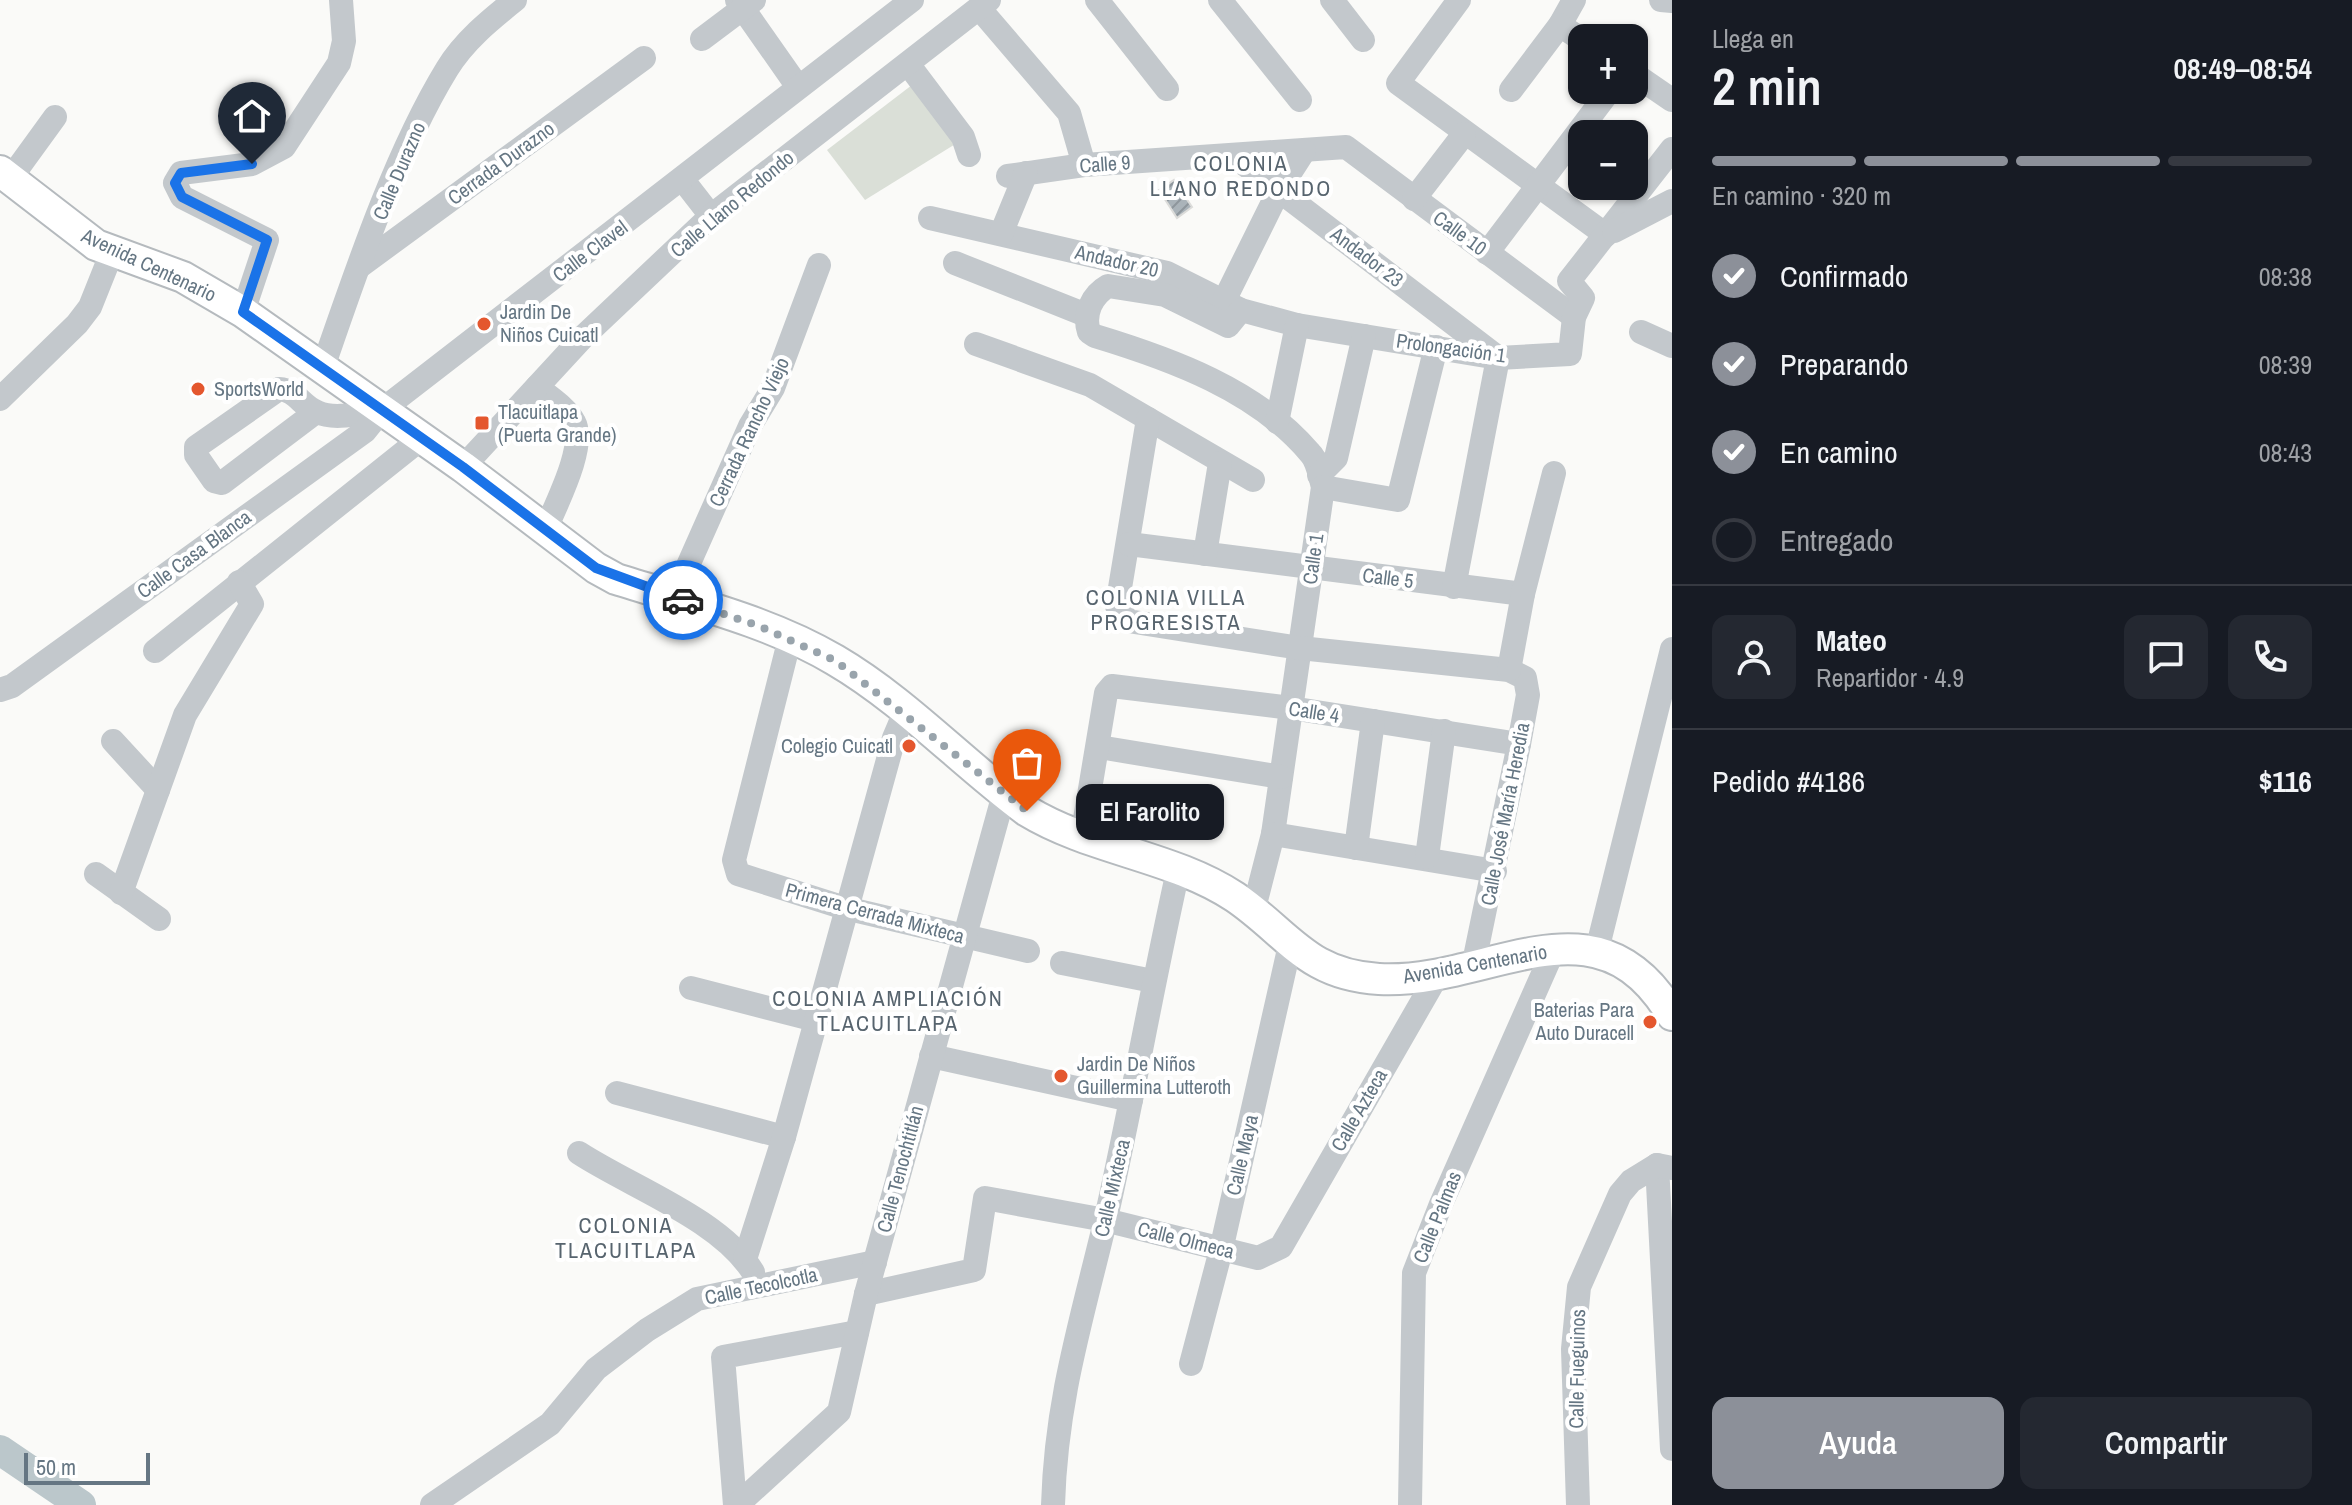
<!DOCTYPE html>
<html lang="es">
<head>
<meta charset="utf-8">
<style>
	body { margin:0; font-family:"Archivo Narrow",sans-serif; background:#242831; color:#f1f3f6; height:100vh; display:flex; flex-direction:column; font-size:30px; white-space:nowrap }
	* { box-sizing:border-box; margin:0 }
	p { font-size:26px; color:#9ea1a6 }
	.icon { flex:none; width:44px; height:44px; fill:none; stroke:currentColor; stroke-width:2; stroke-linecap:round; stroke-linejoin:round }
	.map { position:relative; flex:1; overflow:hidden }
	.sheet { display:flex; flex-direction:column; background:#171b24; width:680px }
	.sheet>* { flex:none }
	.controls { position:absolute; left:1568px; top:24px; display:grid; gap:16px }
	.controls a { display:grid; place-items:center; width:80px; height:80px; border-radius:16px; background:#171b24; box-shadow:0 2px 6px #0004; font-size:40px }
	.scale { position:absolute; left:24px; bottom:20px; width:126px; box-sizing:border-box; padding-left:8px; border:4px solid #657683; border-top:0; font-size:22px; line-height:28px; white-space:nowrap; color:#657683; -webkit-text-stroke:6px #fff; paint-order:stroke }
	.pin { position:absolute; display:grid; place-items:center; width:68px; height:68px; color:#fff; margin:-82px -34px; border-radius:50% 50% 50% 0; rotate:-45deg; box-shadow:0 0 8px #0007 }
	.pin .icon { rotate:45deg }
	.courier { position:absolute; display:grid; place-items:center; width:80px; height:80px; margin:-40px; border:6px solid #1a73e8; border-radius:50%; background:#fff; color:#222; box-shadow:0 2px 10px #0007 }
	.bubble { position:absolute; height:56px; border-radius:16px; background:#171b24; box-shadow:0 2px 6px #0004; font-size:26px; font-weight:600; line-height:56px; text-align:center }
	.head em { font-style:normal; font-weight:600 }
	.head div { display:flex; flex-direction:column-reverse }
	.head { display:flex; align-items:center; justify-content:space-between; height:136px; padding:0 40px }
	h1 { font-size:52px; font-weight:600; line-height:60px }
	.bar { display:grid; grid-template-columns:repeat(4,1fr); gap:12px 8px; align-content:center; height:96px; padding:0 40px }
	.bar i { height:10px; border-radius:6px; background:#363941 }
	.bar .active { background:#8c9099 }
	.bar p { grid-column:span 4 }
	.line { display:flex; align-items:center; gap:20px; padding:0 40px; border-top:2px solid #363941 }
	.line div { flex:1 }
	.round { display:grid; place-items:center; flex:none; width:84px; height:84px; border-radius:16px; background:#242831 }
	ol { padding:0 40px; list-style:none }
	li { display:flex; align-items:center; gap:24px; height:88px }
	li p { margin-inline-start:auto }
	li .icon { padding:8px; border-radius:50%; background:#8c9099; color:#fff; stroke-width:4 }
	li:last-child { color:#9ea1a6 }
	li i { width:44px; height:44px; border:4px solid #363941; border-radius:50% }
	.primary-button { display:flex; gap:16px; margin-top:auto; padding:16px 40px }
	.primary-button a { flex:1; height:92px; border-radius:16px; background:#8c9099; color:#fff; font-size:32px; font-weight:600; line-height:92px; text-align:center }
	.primary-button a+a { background:#242831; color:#f1f3f6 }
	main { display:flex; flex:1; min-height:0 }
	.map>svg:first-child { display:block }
	.pitch { fill:#dadfd7 }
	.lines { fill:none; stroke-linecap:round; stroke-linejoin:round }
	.river { stroke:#bbc7cb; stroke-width:30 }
	.building { fill:url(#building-hatch); stroke:#dcdcda; stroke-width:2 }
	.major-casing { stroke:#b5babe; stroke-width:34 }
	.minor { stroke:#c3c8cc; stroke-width:24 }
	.major { stroke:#fff; stroke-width:30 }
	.done { stroke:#99a4ac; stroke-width:8; stroke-dasharray:0 14.4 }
	.route { stroke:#1a73e8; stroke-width:10 }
	.poi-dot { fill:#e4572e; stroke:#fff; stroke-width:3 }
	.labels { text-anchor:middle; stroke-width:8; stroke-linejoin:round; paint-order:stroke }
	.street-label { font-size:20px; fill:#657683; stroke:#fff }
	.poi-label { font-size:20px; fill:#657683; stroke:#fff; text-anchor:start }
	.neighbourhood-label { font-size:22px; letter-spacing:2px; fill:#57646e; stroke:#fff }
</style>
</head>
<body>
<main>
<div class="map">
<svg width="1672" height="1505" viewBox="0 0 1672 1505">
	<defs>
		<pattern id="building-hatch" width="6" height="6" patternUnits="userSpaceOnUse" patternTransform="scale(2)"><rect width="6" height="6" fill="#aab3b9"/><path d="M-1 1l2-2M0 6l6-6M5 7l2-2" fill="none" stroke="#8e969c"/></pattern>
	</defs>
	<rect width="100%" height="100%" fill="#fafaf8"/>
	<polygon class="pitch" points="912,85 957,143 865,200 827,150"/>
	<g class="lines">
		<polyline class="river" points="0,1450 81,1505"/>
	</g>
	<polygon class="building" points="1174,180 1192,207 1177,218 1159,190"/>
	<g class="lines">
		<defs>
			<path id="major" d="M0,171L96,245L183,277L243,312L463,467L596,568L616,579C689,602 769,621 835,660C905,701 962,763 1027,811C1091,850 1173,856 1235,897C1288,933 1306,975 1379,979C1490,985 1596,888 1672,1015"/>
		</defs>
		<use href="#major" class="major-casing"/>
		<g class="minor">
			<polyline points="737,0 798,87"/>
			<polyline points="1097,0 1167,89"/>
			<polyline points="1220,0 1300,100"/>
			<polyline points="1332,0 1363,40"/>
			<polyline points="1459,0 1398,83 1606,235"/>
			<polyline points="1574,0 1560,25 1582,40"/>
			<polyline points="1661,0 1672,1"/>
			<polyline points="979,8 1069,113 1084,165"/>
			<polyline points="702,39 754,0"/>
			<polyline points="908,64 963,137 969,155"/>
			<polyline points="1634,74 1672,100"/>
			<polyline points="1511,90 1560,25"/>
			<polyline points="1235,157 1496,356"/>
			<polyline points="1008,176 1084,165 1346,147 1574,317"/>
			<polyline points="10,179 55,117"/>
			<polyline points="683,180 711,216"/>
			<polyline points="1414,199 1464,134"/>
			<polyline points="930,218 1167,273 1241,310 1297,325 1498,358 1570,354 1574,317 1583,298 1569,281 1672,149"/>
			<polyline points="1614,231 1672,201"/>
			<polyline points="1001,234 1026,173"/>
			<polyline points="1487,253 1610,90"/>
			<polyline points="955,263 1086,315"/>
			<polyline points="360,266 644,58"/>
			<polyline points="1224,301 1279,190 1304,151"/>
			<path d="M1241,310L1228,326L1165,295L1108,286C1092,295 1083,314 1089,332L1095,336C1171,359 1257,390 1310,453C1318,461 1320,477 1323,487L1273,834L1253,912"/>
			<polyline points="243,312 267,240 182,197 175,183 181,173 252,164 284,147 339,63 344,41 341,0"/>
			<polyline points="1641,332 1672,346"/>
			<polyline points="976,344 1090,385 1253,480"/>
			<path d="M323,367C356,272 395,154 447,69C464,41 490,20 515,0"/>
			<path d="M537,387C549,397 567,408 574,422C587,446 555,506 545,531"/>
			<polyline points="0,399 77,324 90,307 112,252"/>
			<path d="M316,412L222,483L214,481L196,455V447L279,389C297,390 301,406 317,412C336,421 363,412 382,410"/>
			<polyline points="1148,419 1117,606 1128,621 1300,648 1509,670 1525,678 1528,695 1519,744 1473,967"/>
			<polyline points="1277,422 1297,325"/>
			<polyline points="463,467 583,337 711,216 989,0"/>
			<polyline points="1319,475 1336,458 1364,336"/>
			<polyline points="1323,487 1398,500 1436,347"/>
			<polyline points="1129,544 1523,594"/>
			<polyline points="1205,554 1220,463"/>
			<polyline points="1454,587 1498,358"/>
			<polyline points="674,597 750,426 773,388 819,265"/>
			<polyline points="790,638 734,860 738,874 845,908 1028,951"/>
			<polyline points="155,651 422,438"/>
			<polyline points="1509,670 1523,594 1554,473"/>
			<polyline points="0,690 12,686 365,431 382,410 912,0"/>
			<polyline points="113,741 158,790"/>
			<polyline points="1099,747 1281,777"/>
			<polyline points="1273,834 1495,871"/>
			<polyline points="1082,837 1106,693 1112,686 1291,708 1519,744"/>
			<polyline points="1356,848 1373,721"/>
			<polyline points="1427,857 1444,731"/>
			<polyline points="96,874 159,919"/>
			<polyline points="121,893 185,715 252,604 239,582"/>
			<polyline points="1597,950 1672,649"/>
			<polyline points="1062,963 1153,981"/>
			<polyline points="691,988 815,1020"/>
			<polyline points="931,1056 1131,1100"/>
			<polyline points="617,1093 784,1137"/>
			<path d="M579,1153C631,1187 720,1219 753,1272"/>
			<polyline points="1657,1165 1672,1449"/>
			<polyline points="745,1259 784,1137 894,738 905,712"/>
			<polyline points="866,1294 974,1270 985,1198 1105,1220 1258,1258 1281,1247 1438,974"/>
			<polyline points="1191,1364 1221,1250 1290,945"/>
			<polyline points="432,1505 550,1424 596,1369 647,1330 697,1299 875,1262"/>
			<polyline points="735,1505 723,1357 857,1332"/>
			<polyline points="737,1505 839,1412 866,1294 1004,794"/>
			<path d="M1053,1505C1056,1399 1082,1319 1106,1218C1132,1103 1152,987 1178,871"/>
			<polyline points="1410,1505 1414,1273 1441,1204 1554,949"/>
			<polyline points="1578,1505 1573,1349 1579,1287 1620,1194 1631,1181 1657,1165 1672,1168"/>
		</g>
		<use href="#major" class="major"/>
	</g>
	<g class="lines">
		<polyline class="done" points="683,600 759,626 836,661 1027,811"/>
		<polyline class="route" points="252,164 181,173 175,183 182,197 267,240 243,312 463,467 596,568 683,600"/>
	</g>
	<g class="poi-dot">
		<circle cx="484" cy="324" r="8"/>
		<circle cx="198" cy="389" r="8"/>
		<rect x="474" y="415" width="16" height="16" rx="4"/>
		<circle cx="909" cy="746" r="8"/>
		<circle cx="1650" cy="1022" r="8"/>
		<circle cx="1061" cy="1076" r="8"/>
	</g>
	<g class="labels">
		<g class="street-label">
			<text transform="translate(501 163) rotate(-36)" y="7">Cerrada Durazno</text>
			<text transform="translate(1105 164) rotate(-4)" y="7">Calle 9</text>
			<text transform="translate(399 171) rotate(-67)" y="7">Calle Durazno</text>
			<text transform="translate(732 204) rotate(-40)" y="7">Calle Llano Redondo</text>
			<text transform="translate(1460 233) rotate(36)" y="7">Calle 10</text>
			<text transform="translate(590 251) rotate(-37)" y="7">Calle Clavel</text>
			<text transform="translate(1367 257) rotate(37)" y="7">Andador 23</text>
			<text transform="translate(1117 261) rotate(13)" y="7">Andador 20</text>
			<text transform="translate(149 265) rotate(25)" y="7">Avenida Centenario</text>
			<text transform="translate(1451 348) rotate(8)" y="7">Prolongación 1</text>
			<text transform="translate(749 432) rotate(-65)" y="7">Cerrada Rancho Viejo</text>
			<text transform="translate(194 554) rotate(-36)" y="7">Calle Casa Blanca</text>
			<text transform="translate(1313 559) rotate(-82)" y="7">Calle 1</text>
			<text transform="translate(1388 578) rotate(7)" y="7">Calle 5</text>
			<text transform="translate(1314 712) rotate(9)" y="7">Calle 4</text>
			<text transform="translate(1505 814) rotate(-79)" y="7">Calle José María Heredia</text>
			<text transform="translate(875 913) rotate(15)" y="7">Primera Cerrada Mixteca</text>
			<text transform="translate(1475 964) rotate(-10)" y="7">Avenida Centenario</text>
			<text transform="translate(1359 1110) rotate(-60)" y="7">Calle Azteca</text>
			<text transform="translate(1242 1155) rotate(-77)" y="7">Calle Maya</text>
			<text transform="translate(900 1169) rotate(-75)" y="7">Calle Tenochtitlán</text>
			<text transform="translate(1112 1188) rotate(-77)" y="7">Calle Mixteca</text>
			<text transform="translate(1437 1217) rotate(-68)" y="7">Calle Palmas</text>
			<text transform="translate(1186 1240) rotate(14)" y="7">Calle Olmeca</text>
			<text transform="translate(761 1286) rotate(-12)" y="7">Calle Tecolcotla</text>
			<text transform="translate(1577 1369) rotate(-89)" y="7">Calle Fueguinos</text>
		</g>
		<g class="poi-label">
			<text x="500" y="319">Jardin De<tspan x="500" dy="23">Niños Cuicatl</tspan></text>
			<text x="214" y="396">SportsWorld</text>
			<text x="498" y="419">Tlacuitlapa<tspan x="498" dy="23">(Puerta Grande)</tspan></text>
			<text x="893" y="753" text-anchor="end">Colegio Cuicatl</text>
			<text x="1634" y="1017" text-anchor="end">Baterias Para<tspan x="1634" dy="23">Auto Duracell</tspan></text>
			<text x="1077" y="1071">Jardin De Niños<tspan x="1077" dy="23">Guillermina Lutteroth</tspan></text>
		</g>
		<g class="neighbourhood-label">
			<text x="1241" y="171">COLONIA<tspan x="1241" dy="25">LLANO REDONDO</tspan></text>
			<text x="1166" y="605">COLONIA VILLA<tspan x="1166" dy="25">PROGRESISTA</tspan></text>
			<text x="888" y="1006">COLONIA AMPLIACIÓN<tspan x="888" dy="25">TLACUITLAPA</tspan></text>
			<text x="626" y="1233">COLONIA<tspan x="626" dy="25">TLACUITLAPA</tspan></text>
		</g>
	</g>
</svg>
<div class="controls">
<a>+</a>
<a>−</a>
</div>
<div class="scale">50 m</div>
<div class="pin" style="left:1027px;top:811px;background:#ea580c"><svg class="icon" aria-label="bag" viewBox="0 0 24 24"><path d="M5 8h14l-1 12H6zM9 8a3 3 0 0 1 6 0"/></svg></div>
<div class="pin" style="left:252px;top:164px;background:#1f2937"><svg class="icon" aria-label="home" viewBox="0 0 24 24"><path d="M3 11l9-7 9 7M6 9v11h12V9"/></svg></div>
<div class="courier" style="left:683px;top:600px"><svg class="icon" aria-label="car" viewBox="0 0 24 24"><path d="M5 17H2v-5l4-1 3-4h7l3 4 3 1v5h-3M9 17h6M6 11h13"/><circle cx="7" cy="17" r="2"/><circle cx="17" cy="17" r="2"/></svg></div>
<div class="bubble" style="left:1076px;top:784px;width:148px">El Farolito</div>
</div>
<section class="sheet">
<div class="head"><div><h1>2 min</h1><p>Llega en</p></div><em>08:49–08:54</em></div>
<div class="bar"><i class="active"></i><i class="active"></i><i class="active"></i><i></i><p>En camino · 320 m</p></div>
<ol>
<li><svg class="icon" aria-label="check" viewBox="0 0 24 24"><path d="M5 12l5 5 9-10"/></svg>Confirmado<p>08:38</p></li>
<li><svg class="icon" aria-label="check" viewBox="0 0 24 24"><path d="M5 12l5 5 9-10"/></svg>Preparando<p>08:39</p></li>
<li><svg class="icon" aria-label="check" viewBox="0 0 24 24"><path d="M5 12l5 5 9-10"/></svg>En camino<p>08:43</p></li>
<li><i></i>Entregado</li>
</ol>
<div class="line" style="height:144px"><a class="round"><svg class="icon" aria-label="person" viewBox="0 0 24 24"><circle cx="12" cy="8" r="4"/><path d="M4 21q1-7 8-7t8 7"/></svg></a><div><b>Mateo</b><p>Repartidor · 4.9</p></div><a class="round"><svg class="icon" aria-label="chat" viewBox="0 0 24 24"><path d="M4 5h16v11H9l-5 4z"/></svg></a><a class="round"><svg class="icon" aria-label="phone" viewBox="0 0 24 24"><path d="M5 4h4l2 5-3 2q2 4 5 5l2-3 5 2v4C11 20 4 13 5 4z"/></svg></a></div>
<div class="line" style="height:104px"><div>Pedido #4186</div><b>$116</b></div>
<div class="primary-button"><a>Ayuda</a><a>Compartir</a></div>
</section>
</main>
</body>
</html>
